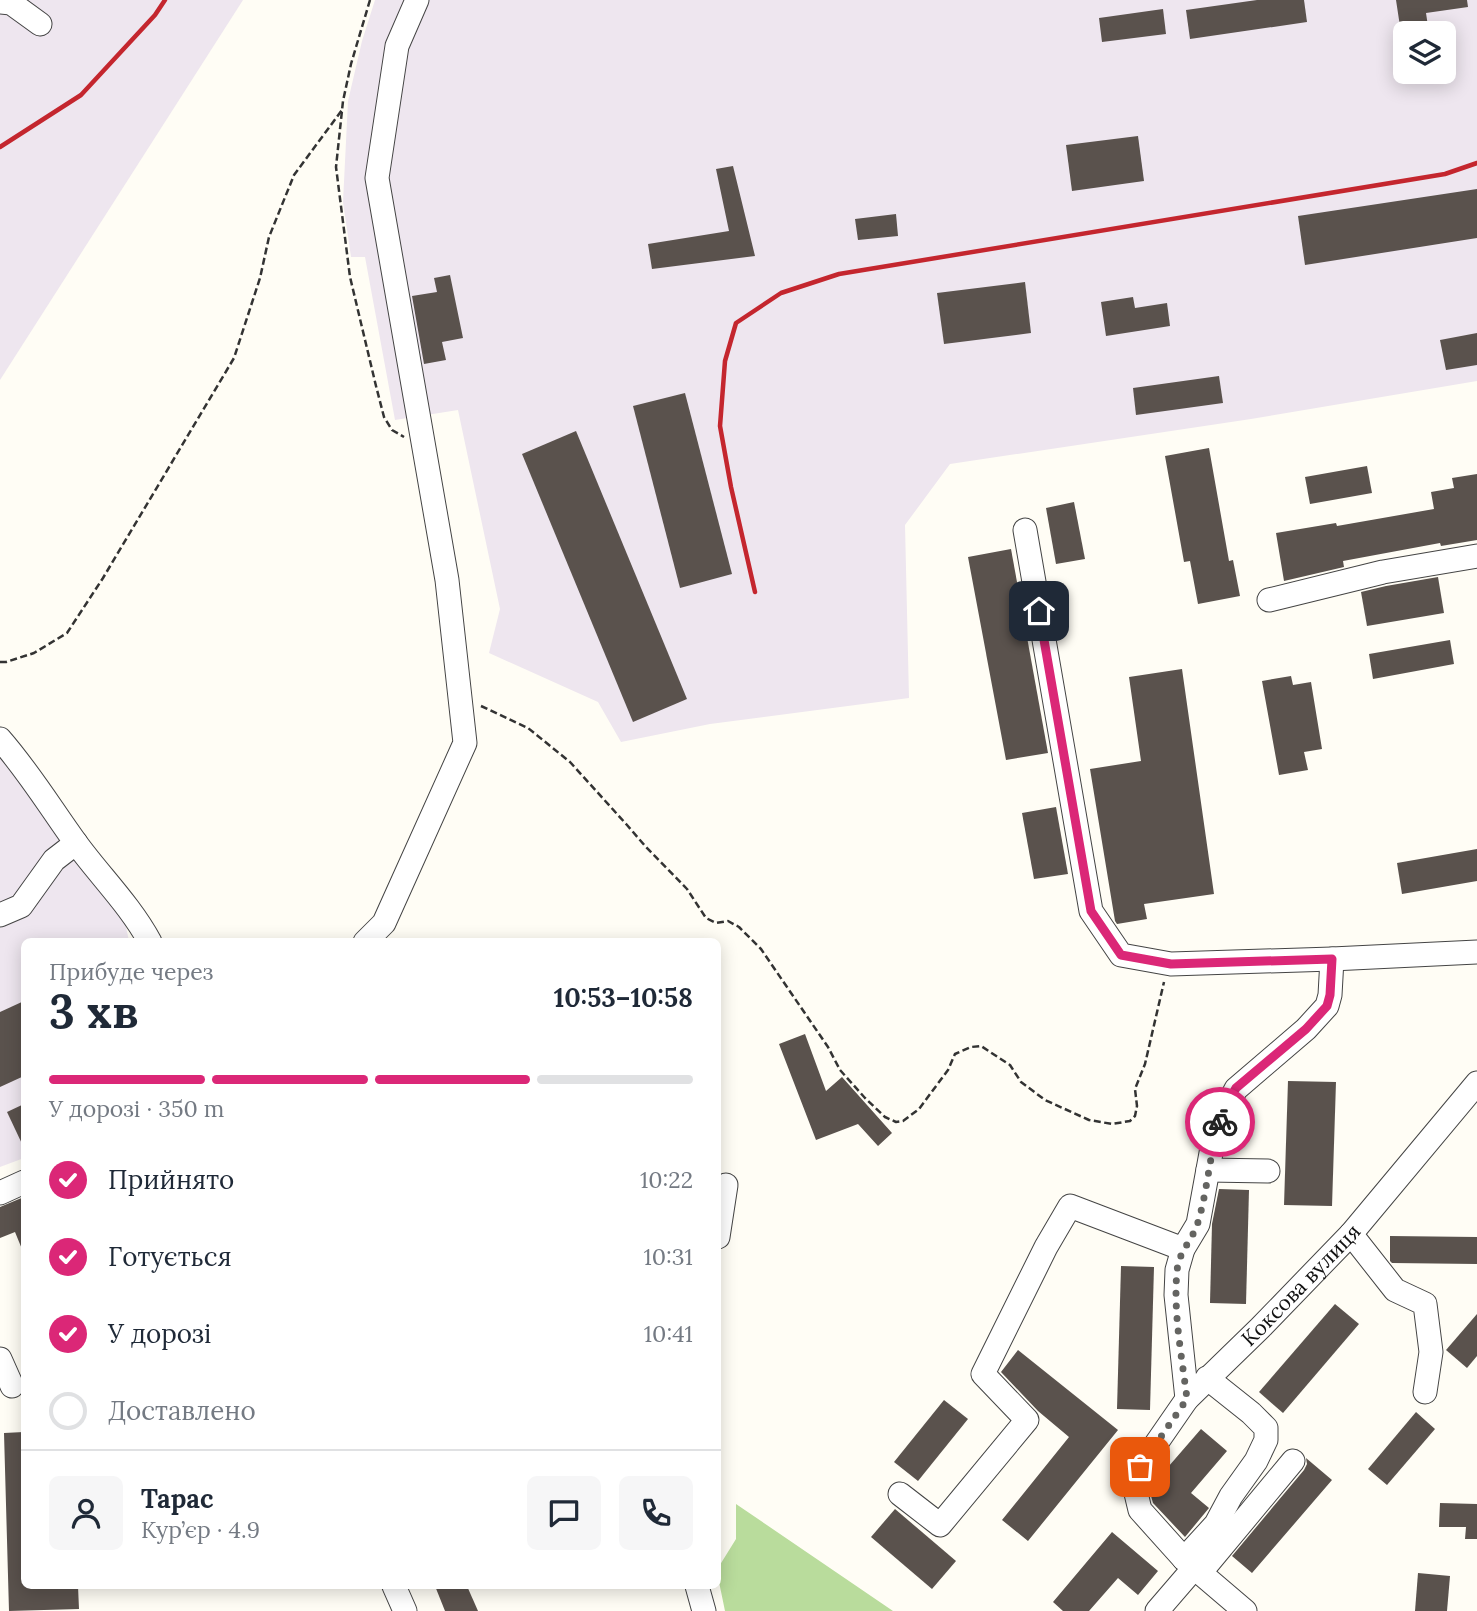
<!DOCTYPE html>
<html lang="uk">
<head>
<meta charset="utf-8">
<style>
	body { margin:0; font-family:Lora,serif; background:#f6f6f7; color:#1f2937; height:100vh; display:flex; flex-direction:column; font-size:26px; white-space:nowrap }
	* { box-sizing:border-box; margin:0 }
	p { font-size:23px; color:#747a83 }
	.icon { flex:none; width:38px; height:38px; fill:none; stroke:currentColor; stroke-width:2; stroke-linecap:round; stroke-linejoin:round }
	.map { position:relative; flex:1; overflow:hidden }
	.sheet { position:absolute; left:21px; top:938px; width:700px; height:651px; display:flex; flex-direction:column; background:#fff; border-radius:10px; box-shadow:0 4px 18px #0003 }
	.sheet>* { flex:none }
	.tools { position:absolute; left:1393px; top:21px; display:grid; gap:14px }
	.tools a { display:grid; place-items:center; width:63px; height:63px; border-radius:10px; background:#fff; box-shadow:0 4px 18px #0003; font-size:35px }
	.pin { position:absolute; display:grid; place-items:center; width:60px; height:60px; color:#fff; margin:-30px; border-radius:14px; box-shadow:0 4px 10px #0006 }
	.courier { position:absolute; display:grid; place-items:center; width:70px; height:70px; margin:-35px; border:5px solid #db2777; border-radius:50%; background:#fff; color:#222; box-shadow:0 2px 9px #0007 }
	.headline em { font-style:normal; font-weight:700 }
	.headline div { display:flex; flex-direction:column-reverse }
	.headline { display:flex; align-items:center; justify-content:space-between; height:119px; padding:0 28px }
	h1 { font-size:46px; font-weight:700; line-height:52px }
	.bar { display:grid; grid-template-columns:repeat(4,1fr); gap:10px 7px; align-content:center; height:84px; padding:0 28px }
	.bar i { height:9px; border-radius:5px; background:#e0e1e3 }
	.bar .active { background:#db2777 }
	.bar p { grid-column:span 4 }
	.line { display:flex; align-items:center; gap:18px; padding:0 28px; border-top:2px solid #e0e1e3 }
	.line div { flex:1 }
	.round { display:grid; place-items:center; flex:none; width:74px; height:74px; border-radius:10px; background:#f6f6f7 }
	ol { padding:0 28px; list-style:none }
	li { display:flex; align-items:center; gap:21px; height:77px }
	li p { margin-inline-start:auto }
	li .icon { padding:7px; border-radius:50%; background:#db2777; color:#fff; stroke-width:4 }
	li:last-child { color:#747a83 }
	li i { width:38px; height:38px; border:4px solid #e0e1e3; border-radius:50% }
	.map>svg:first-child { display:block }
	.industrial { fill:#eee6ef; fill-rule:evenodd }
	.forest { fill:#b9dc9c }
	.building { fill:#5a524d }
	.lines { fill:none; stroke-linecap:round; stroke-linejoin:round }
	.minor-casing { stroke:#444; stroke-width:25 }
	.path { stroke:#333; stroke-width:2.5; stroke-dasharray:7 3.5; stroke-linecap:butt }
	.minor { stroke:#fff; stroke-width:23 }
	.rail { stroke:#c4262e; stroke-width:4.5 }
	.done { stroke:#646461; stroke-width:7; stroke-dasharray:0 12.6 }
	.route { stroke:#db2777; stroke-width:9 }
	.labels { text-anchor:middle; stroke-width:7; stroke-linejoin:round; paint-order:stroke }
	.street-label { font-size:21px; fill:#111; stroke:#fff }
</style>
</head>
<body>
<div class="map">
<svg width="1477" height="1611" viewBox="0 0 1477 1611">
	<rect width="100%" height="100%" fill="#fffdf5"/>
	<g class="industrial">
		<polygon points="0,0 243,0 0,380"/>
		<path d="M375,0H1477V381L1251,419L950,464L905,525L909,698L710,724L621,742L598,702L489,653L500,609L458,410L395,420L365,257H351L343,202L348,101L362,41ZM1405,33H1444V72H1405Z"/>
		<polygon points="0,748 123,913 129,941 24,942 24,1158 0,1167"/>
	</g>
	<polygon class="forest" points="736,1504 893,1611 725,1611 718,1577 718,1568 736,1539"/>
	<g class="building">
		<polygon points="1257,0 1304,0 1307,22 1190,39 1186,10"/>
		<polygon points="1396,0 1467,0 1468,7 1426,13 1429,33 1401,33"/>
		<polygon points="1163,9 1166,34 1102,42 1099,18"/>
		<polygon points="1138,136 1144,181 1072,191 1066,145"/>
		<polygon points="733,166 755,256 652,269 648,244 729,231 716,169"/>
		<polygon points="1477,189 1477,238 1305,265 1298,216"/>
		<polygon points="896,214 898,236 858,240 855,219"/>
		<polygon points="450,275 463,338 442,342 446,360 424,364 412,296 437,292 434,278"/>
		<polygon points="1025,282 1031,333 944,344 937,293"/>
		<polygon points="1133,297 1135,308 1167,303 1170,326 1106,336 1101,302"/>
		<polygon points="1477,333 1477,365 1446,370 1440,340"/>
		<polygon points="1219,376 1223,403 1136,415 1133,388"/>
		<polygon points="685,393 732,574 680,588 633,406"/>
		<polygon points="576,431 687,699 633,722 522,454"/>
		<polygon points="1209,448 1229,561 1233,560 1240,596 1198,604 1190,561 1184,562 1165,456"/>
		<polygon points="1367,466 1372,493 1310,504 1305,477"/>
		<polygon points="1477,474 1477,540 1441,546 1440,543 1343,561 1344,567 1284,581 1276,533 1336,523 1337,526 1434,509 1431,492 1454,488 1452,478"/>
		<polygon points="1074,502 1085,559 1056,564 1046,508"/>
		<polygon points="1011,549 1048,753 1006,760 968,557"/>
		<polygon points="1438,577 1444,613 1367,626 1361,592 1386,586"/>
		<polygon points="1450,640 1454,664 1373,679 1369,654"/>
		<polygon points="1182,669 1214,894 1144,904 1147,919 1117,924 1115,921 1090,769 1141,761 1129,677"/>
		<polygon points="1291,676 1293,685 1311,682 1322,749 1304,752 1308,770 1279,775 1262,681"/>
		<polygon points="1056,807 1068,874 1034,879 1022,813"/>
		<polygon points="1477,849 1477,881 1402,894 1397,863"/>
		<polygon points="24,1001 24,1076 0,1087 0,1012"/>
		<polygon points="805,1034 826,1091 842,1077 892,1133 878,1146 858,1124 816,1140 779,1044"/>
		<polygon points="1288,1081 1336,1082 1332,1206 1284,1205"/>
		<polygon points="24,1104 24,1148 7,1112"/>
		<polygon points="1219,1189 1249,1190 1246,1304 1210,1303 1212,1224"/>
		<polygon points="24,1197 24,1254 15,1232 0,1238 0,1207"/>
		<polygon points="1390,1236 1477,1237 1477,1264 1392,1263 1390,1261"/>
		<polygon points="1121,1266 1154,1267 1150,1410 1117,1409"/>
		<polygon points="1335,1304 1359,1324 1283,1413 1259,1392"/>
		<polygon points="1477,1314 1477,1356 1467,1368 1446,1350"/>
		<polygon points="1018,1350 1118,1430 1028,1541 1002,1520 1069,1437 1038,1411 1001,1372"/>
		<polygon points="944,1400 968,1419 918,1481 894,1462"/>
		<polygon points="1416,1412 1435,1429 1387,1485 1368,1469"/>
		<polygon points="1201,1429 1227,1451 1191,1493 1209,1508 1185,1537 1153,1503 1149,1489"/>
		<polygon points="24,1432 24,1586 78,1586 79,1609 9,1611 4,1433"/>
		<polygon points="1306,1458 1332,1480 1252,1573 1232,1556 1304,1470 1307,1464"/>
		<polygon points="1440,1503 1477,1504 1477,1539 1465,1539 1466,1527 1439,1527"/>
		<polygon points="895,1509 956,1561 932,1589 871,1537"/>
		<polygon points="1112,1532 1158,1571 1138,1595 1118,1578 1089,1611 1063,1611 1053,1602"/>
		<polygon points="1418,1573 1450,1576 1447,1611 1415,1611"/>
		<polygon points="435,1586 467,1586 478,1611 445,1611"/>
	</g>
	<g class="lines">
		<defs>
			<g id="minor">
				<polyline points="0,2 11,3 40,24"/>
				<polyline points="1025,530 1091,911 1121,955 1171,964 1332,959 1477,952"/>
				<polyline points="1269,600 1383,572 1477,556"/>
				<path d="M0,739C29,772 50,807 76,843C100,876 130,905 150,942"/>
				<polyline points="0,915 21,906 54,860 76,843"/>
				<polyline points="365,942 384,923 465,743 447,580 377,178 397,46 417,0"/>
				<polyline points="1208,1170 1268,1171"/>
				<polyline points="0,1193 24,1182"/>
				<polyline points="1351,1234 1395,1290 1425,1304 1431,1352 1425,1392"/>
				<polyline points="718,1237 726,1185"/>
				<polyline points="0,1359 12,1386"/>
				<polyline points="1187,1399 1176,1295 1177,1270 1183,1249 1198,1224 1211,1153 1218,1128 1225,1110 1236,1089 1306,1029 1327,1006 1330,995 1332,959"/>
				<polyline points="900,1494 940,1525 1027,1420 983,1374 1046,1247 1070,1206 1183,1249"/>
				<polyline points="1184,1559 1216,1524 1231,1496 1256,1461 1266,1440 1266,1428 1251,1413 1207,1378"/>
				<polyline points="1200,1573 1293,1461"/>
				<polyline points="394,1586 405,1611"/>
				<polyline points="697,1586 704,1611"/>
				<polyline points="1157,1611 1194,1568"/>
				<path id="s1" d="M1245,1611L1184,1559L1140,1510L1135,1489L1140,1467L1187,1399L1260,1328L1351,1234L1477,1083"/>
			</g>
		</defs>
		<use href="#minor" class="minor-casing"/>
		<g class="path">
			<polyline points="370,0 351,64 343,101 336,167 350,277 376,386 384,417 392,430 404,437"/>
			<polyline points="0,662 6,662 34,653 67,633 103,578 234,358 260,278 269,237 294,175 342,110"/>
			<polyline points="481,706 528,728 570,762 627,825 646,847 687,889 706,918 716,923 728,921 739,927 761,949 828,1047 840,1070 865,1098 885,1117 896,1122 903,1121 919,1109 948,1070 955,1054 971,1047 981,1046 1010,1065 1021,1082 1045,1100 1089,1120 1112,1124 1130,1121 1135,1116 1137,1106 1135,1089 1145,1064 1164,982"/>
		</g>
		<use href="#minor" class="minor"/>
		<g class="rail">
			<polyline points="0,147 81,95 155,15 165,0"/>
			<polyline points="755,592 731,487 720,426 725,361 736,323 781,293 839,274 1445,174 1477,163"/>
		</g>
	</g>
	<g class="lines">
		<path class="done" d="M1140,1467L1187,1399C1182,1357 1173,1313 1177,1271C1179,1250 1193,1240 1198,1222C1208,1189 1209,1155 1220,1122"/>
		<polyline class="route" points="1039,611 1091,911 1121,955 1171,964 1332,959 1330,995 1327,1006 1306,1029 1236,1088 1231,1097 1220,1122"/>
	</g>
	<g class="labels">
		<g class="street-label">
			<text dy="7" stroke="none"><textPath href="#s1" startOffset="434">Коксова вулиця</textPath></text>
		</g>
	</g>
</svg>
<div class="tools">
<a><svg class="icon" aria-label="layers" viewBox="0 0 24 24"><path d="M12 4l9 5-9 5-9-5zM3 14l9 5 9-5"/></svg></a>
</div>
<div class="pin" style="left:1140px;top:1467px;background:#ea580c"><svg class="icon" aria-label="bag" viewBox="0 0 24 24"><path d="M5 8h14l-1 12H6zM9 8a3 3 0 0 1 6 0"/></svg></div>
<div class="pin" style="left:1039px;top:611px;background:#1f2937"><svg class="icon" aria-label="home" viewBox="0 0 24 24"><path d="M3 11l9-7 9 7M6 9v11h12V9"/></svg></div>
<div class="courier" style="left:1220px;top:1122px"><svg class="icon" aria-label="bike" viewBox="0 0 24 24"><circle cx="6" cy="16" r="4"/><circle cx="18" cy="16" r="4"/><path d="M6 16l4-8h5l3 8M10 8l3 8H6M13 5h3"/></svg></div>
<section class="sheet">
<div class="headline"><div><h1>3 хв</h1><p>Прибуде через</p></div><em>10:53–10:58</em></div>
<div class="bar"><i class="active"></i><i class="active"></i><i class="active"></i><i></i><p>У дорозі · 350 m</p></div>
<ol>
<li><svg class="icon" aria-label="check" viewBox="0 0 24 24"><path d="M5 12l5 5 9-10"/></svg>Прийнято<p>10:22</p></li>
<li><svg class="icon" aria-label="check" viewBox="0 0 24 24"><path d="M5 12l5 5 9-10"/></svg>Готується<p>10:31</p></li>
<li><svg class="icon" aria-label="check" viewBox="0 0 24 24"><path d="M5 12l5 5 9-10"/></svg>У дорозі<p>10:41</p></li>
<li><i></i>Доставлено</li>
</ol>
<div class="line" style="height:126px"><a class="round"><svg class="icon" aria-label="person" viewBox="0 0 24 24"><circle cx="12" cy="8" r="4"/><path d="M4 21q1-7 8-7t8 7"/></svg></a><div><b>Тарас</b><p>Кур’єр · 4.9</p></div><a class="round"><svg class="icon" aria-label="chat" viewBox="0 0 24 24"><path d="M4 5h16v11H9l-5 4z"/></svg></a><a class="round"><svg class="icon" aria-label="phone" viewBox="0 0 24 24"><path d="M5 4h4l2 5-3 2q2 4 5 5l2-3 5 2v4C11 20 4 13 5 4z"/></svg></a></div>
</section>
</div>
</body>
</html>
